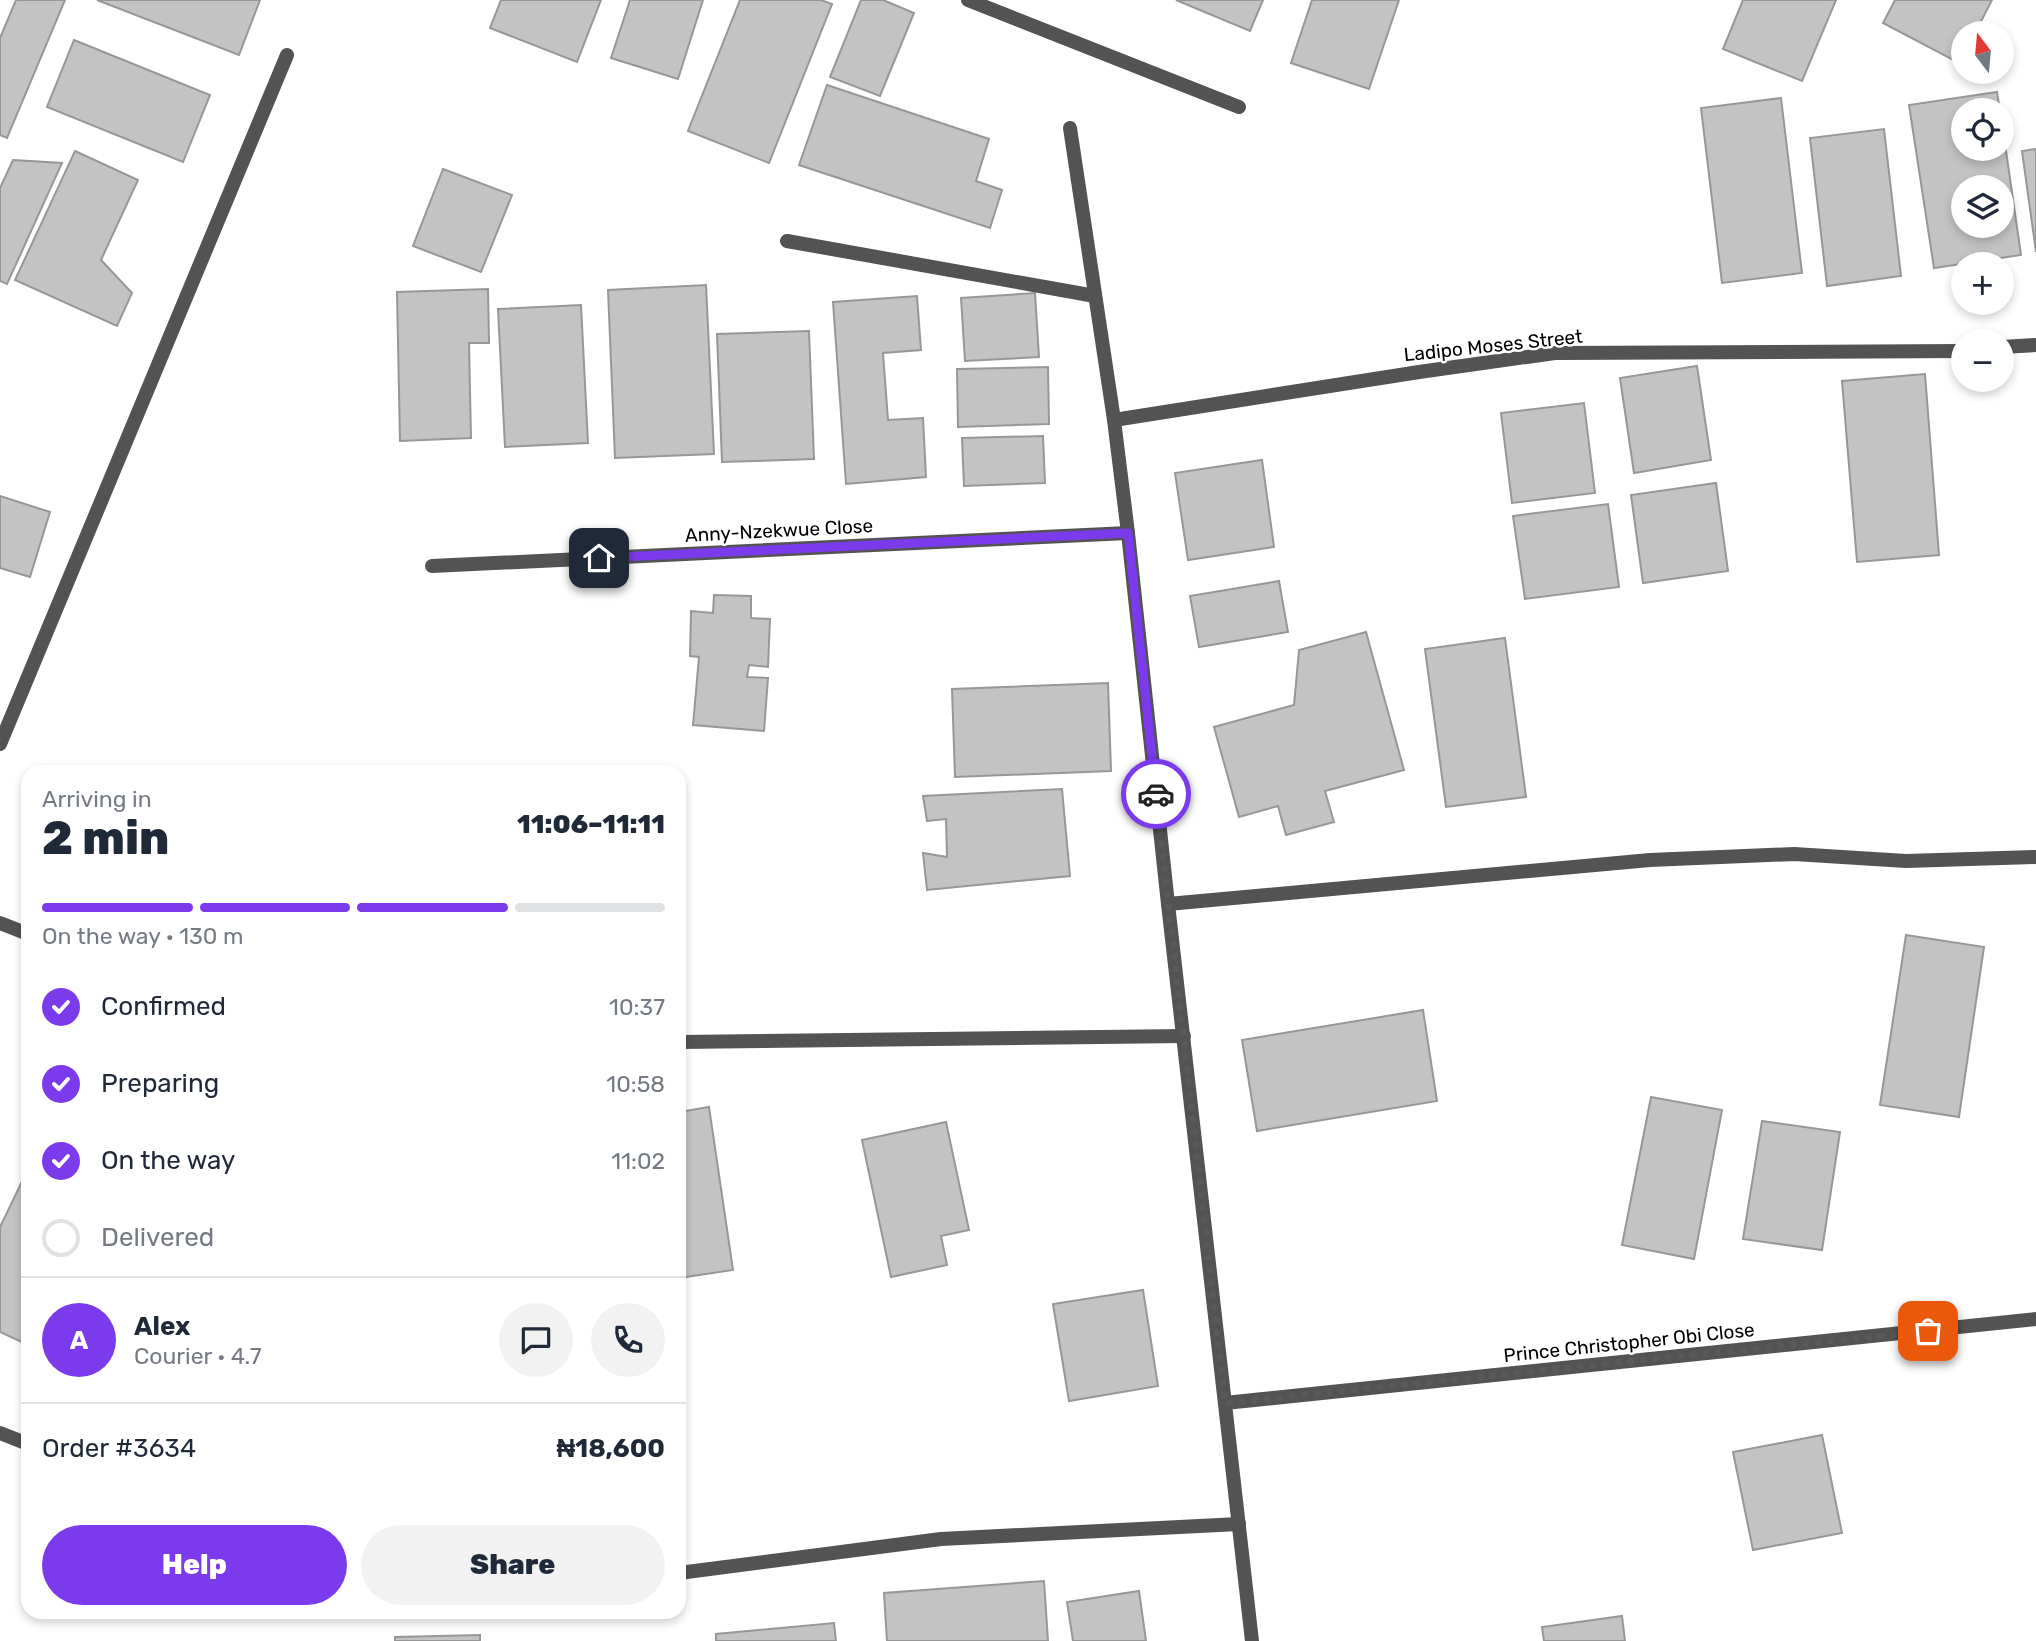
<!DOCTYPE html>
<html lang="en">
<head>
<meta charset="utf-8">
<style>
	body { margin:0; font-family:Rubik,sans-serif; background:#f2f2f3; color:#1f2937; height:100vh; display:flex; flex-direction:column; font-size:26px; white-space:nowrap }
	* { box-sizing:border-box; margin:0 }
	p { font-size:23px; color:#747a83 }
	.icon { flex:none; width:38px; height:38px; fill:none; stroke:currentColor; stroke-width:2; stroke-linecap:round; stroke-linejoin:round }
	.map { position:relative; flex:1; overflow:hidden }
	.drawer { position:absolute; left:21px; top:765px; width:665px; height:854px; display:flex; flex-direction:column; background:#fff; border-radius:21px; box-shadow:0 4px 10px #0003 }
	.drawer>* { flex:none }
	.needle { width:46px; rotate:344deg }
	.tools { position:absolute; left:1951px; top:21px; display:grid; gap:14px }
	.tools a { display:grid; place-items:center; width:63px; height:63px; border-radius:50%; background:#fff; box-shadow:0 4px 10px #0003; font-size:35px }
	.pin { position:absolute; display:grid; place-items:center; width:60px; height:60px; color:#fff; margin:-30px; border-radius:14px; box-shadow:0 4px 10px #0006 }
	.courier { position:absolute; display:grid; place-items:center; width:70px; height:70px; margin:-35px; border:5px solid #7c3aed; border-radius:50%; background:#fff; color:#222; box-shadow:0 2px 9px #0007 }
	.head em { font-style:normal; font-weight:800 }
	.head div { display:flex; flex-direction:column-reverse }
	.head { display:flex; align-items:center; justify-content:space-between; height:119px; padding:0 21px }
	h1 { font-size:46px; font-weight:800; line-height:52px }
	.bar { display:grid; grid-template-columns:repeat(4,1fr); gap:10px 7px; align-content:center; height:84px; padding:0 21px }
	.bar i { height:9px; border-radius:5px; background:#e0e1e3 }
	.bar .active { background:#7c3aed }
	.bar p { grid-column:span 4 }
	.line { display:flex; align-items:center; gap:18px; padding:0 21px; border-top:2px solid #e0e1e3 }
	.line div { flex:1 }
	.round { display:grid; place-items:center; flex:none; width:74px; height:74px; border-radius:37px; background:#f2f2f3 }
	ol { padding:0 21px; list-style:none }
	li { display:flex; align-items:center; gap:21px; height:77px }
	li p { margin-inline-start:auto }
	li .icon { padding:7px; border-radius:50%; background:#7c3aed; color:#fff; stroke-width:4 }
	li:last-child { color:#747a83 }
	li i { width:38px; height:38px; border:4px solid #e0e1e3; border-radius:50% }
	.cta { display:flex; gap:14px; margin-top:auto; padding:14px 21px }
	.cta a { flex:1; height:80px; border-radius:42px; background:#7c3aed; color:#fff; font-size:28px; font-weight:800; line-height:80px; text-align:center }
	.cta a+a { background:#f2f2f3; color:#1f2937 }
	.map>svg:first-child { display:block }
	.building { fill:#c3c3c3; stroke:#979797; stroke-width:2; fill-rule:evenodd }
	.lines { fill:none; stroke-linecap:round; stroke-linejoin:round }
	.lane { stroke:#535353; stroke-width:14 }
	.street { stroke:#535353; stroke-width:14 }
	.done { stroke:#595959; stroke-width:7; stroke-dasharray:0 12.6 }
	.route { stroke:#7c3aed; stroke-width:9 }
	.labels { text-anchor:middle; stroke-width:5; stroke-linejoin:round; paint-order:stroke }
	.street-label { font-size:19px; fill:#000; stroke:#fff }
</style>
</head>
<body>
<div class="map">
<svg width="2036" height="1641" viewBox="0 0 2036 1641">
	<rect width="100%" height="100%" fill="#fff"/>
	<g class="building">
		<polygon points="16,0 65,0 7,138 0,135 0,38"/>
		<polygon points="97,0 260,0 239,55"/>
		<polygon points="501,0 601,0 577,62 490,28"/>
		<polygon points="630,0 703,0 678,79 611,58"/>
		<polygon points="740,0 821,0 832,4 769,163 688,131"/>
		<polygon points="861,0 883,0 914,13 880,96 830,77"/>
		<polygon points="1176,0 1263,0 1250,31"/>
		<polygon points="1312,0 1399,0 1369,89 1291,63"/>
		<polygon points="1743,0 1836,0 1802,81 1723,49"/>
		<polygon points="1895,0 1992,0 1975,33 1964,33 1964,54 1959,63 1883,23"/>
		<polygon points="74,40 210,95 183,162 47,107"/>
		<polygon points="827,85 989,139 976,181 1002,190 990,228 799,165"/>
		<path d="M1997,92L2000,110H1964V149H2002V123L2021,255L1934,268L1909,105ZM1964,187H2002V226H1964Z"/>
		<polygon points="1781,98 1802,273 1722,283 1701,108"/>
		<polygon points="1884,129 1901,276 1827,286 1810,138"/>
		<polygon points="2036,149 2036,252 2022,151"/>
		<polygon points="75,151 138,180 101,260 132,293 117,326 15,280"/>
		<polygon points="13,160 62,163 7,284 0,281 0,188"/>
		<polygon points="443,169 512,195 481,272 413,246"/>
		<polygon points="706,285 714,454 615,458 608,290"/>
		<polygon points="488,289 489,343 469,343 471,438 400,441 397,292"/>
		<polygon points="1035,293 1039,357 965,361 961,298"/>
		<polygon points="917,296 921,350 883,353 888,420 923,418 926,477 846,484 833,302"/>
		<polygon points="581,305 588,443 505,447 498,309"/>
		<polygon points="809,331 814,459 722,462 717,334"/>
		<polygon points="1697,366 1711,460 1634,473 1620,378"/>
		<polygon points="1048,367 1049,424 958,427 957,369"/>
		<polygon points="1925,374 1939,555 1857,562 1842,381"/>
		<polygon points="1584,403 1595,493 1512,503 1501,413"/>
		<polygon points="1043,436 1045,483 964,486 962,438"/>
		<polygon points="1262,460 1274,547 1188,560 1175,473"/>
		<polygon points="1716,483 1728,571 1643,583 1631,495"/>
		<polygon points="0,496 50,512 30,577 0,568"/>
		<polygon points="1608,504 1619,587 1525,599 1513,516"/>
		<polygon points="1279,581 1288,632 1199,647 1190,596"/>
		<polygon points="714,595 751,596 751,618 770,619 768,667 749,665 747,677 768,678 764,731 693,725 699,657 690,656 691,611 713,613"/>
		<polygon points="1366,632 1404,770 1325,791 1334,822 1286,835 1278,806 1239,817 1214,727 1294,705 1299,650"/>
		<polygon points="1505,638 1526,797 1446,807 1425,649"/>
		<polygon points="1108,683 1111,771 955,777 952,689"/>
		<polygon points="1062,789 1070,876 927,890 923,853 947,857 946,819 927,821 923,796"/>
		<polygon points="1906,935 1984,947 1959,1117 1880,1105"/>
		<polygon points="1423,1010 1437,1101 1257,1131 1242,1040"/>
		<polygon points="1651,1097 1722,1110 1694,1259 1622,1245"/>
		<polygon points="709,1107 733,1270 679,1278 679,1112"/>
		<polygon points="1762,1121 1840,1132 1822,1250 1743,1239"/>
		<polygon points="946,1122 969,1230 941,1236 947,1265 891,1277 862,1140"/>
		<polygon points="28,1169 28,1345 0,1332 0,1227"/>
		<polygon points="1143,1290 1158,1386 1069,1401 1053,1304"/>
		<polygon points="1822,1435 1842,1533 1753,1550 1733,1452"/>
		<polygon points="1044,1581 1048,1641 887,1641 884,1593"/>
		<polygon points="1139,1591 1146,1641 1073,1641 1067,1602"/>
		<polygon points="1622,1616 1625,1641 1544,1641 1542,1627"/>
		<polygon points="834,1623 836,1641 716,1641 716,1634"/>
		<polygon points="480,1635 480,1641 395,1641 395,1637"/>
	</g>
	<g class="lines">
		<polyline class="lane" points="787,241 1095,296"/>
		<g class="street">
			<polyline points="968,0 1239,107"/>
			<polyline points="1070,128 1114,420 1128,533 1168,904 1252,1641"/>
			<polyline points="2002,347 2036,345"/>
			<polyline points="1114,420 1419,372 1555,353 1964,351"/>
			<polyline points="432,566 1128,533"/>
			<polyline points="0,744 287,55"/>
			<polyline points="1168,904 1650,860 1794,854 1906,861 2036,857"/>
			<polyline points="0,923 28,934"/>
			<polyline points="679,1042 1184,1036"/>
			<polyline points="1225,1403 2036,1319"/>
			<polyline points="0,1433 28,1444"/>
			<polyline points="679,1573 941,1539 1239,1524"/>
		</g>
	</g>
	<g class="lines">
		<polyline class="done" points="1156,794 1225,1403 1928,1331"/>
		<polyline class="route" points="599,558 1128,533 1156,794"/>
	</g>
	<g class="labels">
		<g class="street-label">
			<text transform="translate(1493 345) rotate(-6)" y="7">Ladipo Moses Street</text>
			<text transform="translate(779 530) rotate(-3)" y="7">Anny-Nzekwue Close</text>
			<text transform="translate(1629 1342) rotate(-6)" y="7">Prince Christopher Obi Close</text>
		</g>
	</g>
</svg>
<div class="tools">
<a><svg class="needle" viewBox="-14 -14 28 28"><path d="M0-13l5 13h-10z" fill="#e53935"/><path d="M0 13l5-13h-10z" fill="#747a83"/></svg></a>
<a><svg class="icon" aria-label="locate" viewBox="0 0 24 24"><circle cx="12" cy="12" r="6"/><path d="M12 2v4M12 18v4M2 12h4M18 12h4"/></svg></a>
<a><svg class="icon" aria-label="layers" viewBox="0 0 24 24"><path d="M12 4l9 5-9 5-9-5zM3 14l9 5 9-5"/></svg></a>
<a>+</a>
<a>−</a>
</div>
<div class="pin" style="left:1928px;top:1331px;background:#ea580c"><svg class="icon" aria-label="bag" viewBox="0 0 24 24"><path d="M5 8h14l-1 12H6zM9 8a3 3 0 0 1 6 0"/></svg></div>
<div class="pin" style="left:599px;top:558px;background:#1f2937"><svg class="icon" aria-label="home" viewBox="0 0 24 24"><path d="M3 11l9-7 9 7M6 9v11h12V9"/></svg></div>
<div class="courier" style="left:1156px;top:794px"><svg class="icon" aria-label="car" viewBox="0 0 24 24"><path d="M5 17H2v-5l4-1 3-4h7l3 4 3 1v5h-3M9 17h6M6 11h13"/><circle cx="7" cy="17" r="2"/><circle cx="17" cy="17" r="2"/></svg></div>
<section class="drawer">
<div class="head"><div><h1>2 min</h1><p>Arriving in</p></div><em>11:06–11:11</em></div>
<div class="bar"><i class="active"></i><i class="active"></i><i class="active"></i><i></i><p>On the way · 130 m</p></div>
<ol>
<li><svg class="icon" aria-label="check" viewBox="0 0 24 24"><path d="M5 12l5 5 9-10"/></svg>Confirmed<p>10:37</p></li>
<li><svg class="icon" aria-label="check" viewBox="0 0 24 24"><path d="M5 12l5 5 9-10"/></svg>Preparing<p>10:58</p></li>
<li><svg class="icon" aria-label="check" viewBox="0 0 24 24"><path d="M5 12l5 5 9-10"/></svg>On the way<p>11:02</p></li>
<li><i></i>Delivered</li>
</ol>
<div class="line" style="height:126px"><b class="round" style="background:#7c3aed;color:#fff">A</b><div><b>Alex</b><p>Courier · 4.7</p></div><a class="round"><svg class="icon" aria-label="chat" viewBox="0 0 24 24"><path d="M4 5h16v11H9l-5 4z"/></svg></a><a class="round"><svg class="icon" aria-label="phone" viewBox="0 0 24 24"><path d="M5 4h4l2 5-3 2q2 4 5 5l2-3 5 2v4C11 20 4 13 5 4z"/></svg></a></div>
<div class="line" style="height:91px"><div>Order #3634</div><b>₦18,600</b></div>
<div class="cta"><a>Help</a><a>Share</a></div>
</section>
</div>
</body>
</html>
